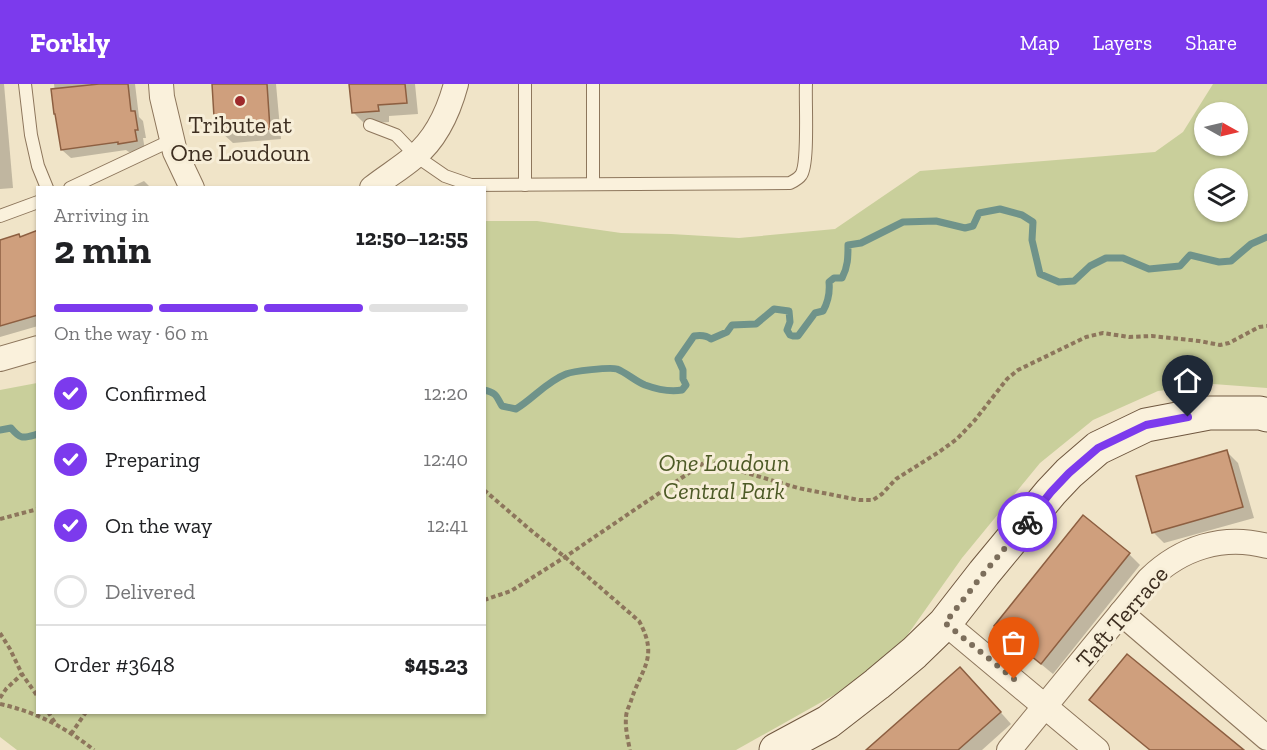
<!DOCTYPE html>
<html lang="en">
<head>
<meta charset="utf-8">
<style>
	body { margin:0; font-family:"Zilla Slab",serif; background:#f6f6f6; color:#202124; height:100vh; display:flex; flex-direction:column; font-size:22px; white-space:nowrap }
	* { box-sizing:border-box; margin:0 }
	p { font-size:20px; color:#757577 }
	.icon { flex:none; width:33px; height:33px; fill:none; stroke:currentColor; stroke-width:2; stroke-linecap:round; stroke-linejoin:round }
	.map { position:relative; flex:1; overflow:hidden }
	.side { position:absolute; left:36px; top:102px; width:450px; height:528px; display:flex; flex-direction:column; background:#fff; border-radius:0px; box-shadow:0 2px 4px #0004 }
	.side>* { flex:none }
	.needle { width:39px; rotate:98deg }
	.buttons { position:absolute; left:1194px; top:18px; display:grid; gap:12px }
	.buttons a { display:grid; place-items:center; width:54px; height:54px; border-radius:50%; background:#fff; box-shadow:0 2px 4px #0004; font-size:30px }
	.pin { position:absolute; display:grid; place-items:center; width:51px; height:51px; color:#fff; margin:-62px -26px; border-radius:50% 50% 50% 0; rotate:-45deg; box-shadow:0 0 6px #0007 }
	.pin .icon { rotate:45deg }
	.courier { position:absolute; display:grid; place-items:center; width:60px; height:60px; margin:-30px; border:4px solid #7c3aed; border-radius:50%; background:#fff; color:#222; box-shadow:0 2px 8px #0007 }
	.headline em { font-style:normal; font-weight:700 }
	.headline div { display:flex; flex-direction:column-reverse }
	.headline { display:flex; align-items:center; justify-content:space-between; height:102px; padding:0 18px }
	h1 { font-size:39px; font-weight:700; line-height:45px }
	.bar { display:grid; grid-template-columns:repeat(4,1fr); gap:9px 6px; align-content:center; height:72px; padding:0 18px }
	.bar i { height:8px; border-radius:4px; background:#e0e0e0 }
	.bar .selected { background:#7c3aed }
	.bar p { grid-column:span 4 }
	.line { display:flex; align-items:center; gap:15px; padding:0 18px; border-top:2px solid #e0e0e0 }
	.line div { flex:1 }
	ol { padding:0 18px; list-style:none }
	li { display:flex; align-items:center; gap:18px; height:66px }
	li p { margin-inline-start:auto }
	li .icon { padding:6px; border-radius:50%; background:#7c3aed; color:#fff; stroke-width:4 }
	li:last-child { color:#757577 }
	li i { width:33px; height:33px; border:3px solid #e0e0e0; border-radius:50% }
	header { display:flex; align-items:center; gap:36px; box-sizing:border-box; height:84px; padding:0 30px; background:#7c3aed; color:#fff }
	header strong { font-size:28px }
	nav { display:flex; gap:33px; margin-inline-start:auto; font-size:21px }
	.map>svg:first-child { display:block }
	.green { fill:#c9cf9b; fill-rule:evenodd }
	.shadow { fill:#0003 }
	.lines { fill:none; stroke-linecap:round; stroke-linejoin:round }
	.stream { stroke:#6f938a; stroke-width:7 }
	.building { fill:#cf9f7d; stroke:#8d5f41; stroke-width:1.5 }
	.lane-casing { stroke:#8d765c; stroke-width:14 }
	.street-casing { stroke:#8d765c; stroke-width:26 }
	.secondary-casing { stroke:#6f573f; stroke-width:35 }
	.path { stroke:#8d765c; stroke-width:4; stroke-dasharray:4.5 3; stroke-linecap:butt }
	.lane { stroke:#faf1dc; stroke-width:12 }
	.street { stroke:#faf1dc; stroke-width:24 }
	.secondary { stroke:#faf1dc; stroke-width:33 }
	.done { stroke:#7c6e5b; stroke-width:6; stroke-dasharray:0 10.8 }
	.route { stroke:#7c3aed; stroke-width:8 }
	.poi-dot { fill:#9e2a2b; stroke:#f7eed8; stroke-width:2 }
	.labels { text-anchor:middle; stroke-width:6; stroke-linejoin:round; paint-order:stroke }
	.poi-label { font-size:24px; fill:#3d2e20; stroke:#f7eed8 }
	.park-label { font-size:24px; font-style:italic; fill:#4d5a26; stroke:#f7eed8 }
	.street-label { font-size:24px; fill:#3d2e20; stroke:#f7eed8 }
</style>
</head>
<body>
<header>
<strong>Forkly</strong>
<nav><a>Map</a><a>Layers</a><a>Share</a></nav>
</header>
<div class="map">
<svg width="1267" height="666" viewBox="0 0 1267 666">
	<rect width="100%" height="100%" fill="#f0e4c8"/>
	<path class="green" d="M1213,0H1267V304L1213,300L1158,307L1093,336L1040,379L962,474L906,553L862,591L834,611L736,666H17L0,653V306L37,299L38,628H484L485,137H537L621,149L671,150L739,154L835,145L920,87L1155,68L1183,48ZM1238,28V62H1204V28ZM1238,94V128H1204V94Z"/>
	<g class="shadow">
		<polygon points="0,0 4,0 13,104 0,105"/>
		<polygon points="54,0 135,0 139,33 143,37 146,54 143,54 145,66 129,68 126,66 71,74 62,66"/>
		<polygon points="213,0 276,0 281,55 233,59 221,48 221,38 216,33"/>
		<polygon points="351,0 415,0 418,30 389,32 389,38 365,40 353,28"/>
		<polygon points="144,97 151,104 129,104"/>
		<polygon points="38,148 38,242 0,253 0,164 19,152 21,154"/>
		<polygon points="1227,368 1238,379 1254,434 1164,459 1153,448"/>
		<polygon points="1129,470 1140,481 1053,590 1008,553 996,542"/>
		<polygon points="972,596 1011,640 982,666 869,666"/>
	</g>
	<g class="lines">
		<g class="stream">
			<path d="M484,306C497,309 496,312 502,322L516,325C534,314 546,298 566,290C573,287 610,283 617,285C627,289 635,297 645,301C656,305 671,308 682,306L686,301L683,295V286L678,275L694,252C700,251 706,251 711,255L727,248L732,241L756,240L774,225L789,227L790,238L787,246L790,251L793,252H798L815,229L823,227C828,218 830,208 829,198L834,194H842C848,183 848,173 848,161L861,159L903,138L936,137L965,144L973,142L979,129L1000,125L1022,131L1033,138L1032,156L1040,190L1059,198L1074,197L1090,182L1106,174H1123L1149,185L1180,182L1190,171L1219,178L1231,177L1251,160L1267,153"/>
			<path d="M0,346L11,344C21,356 23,354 38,350"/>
		</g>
	</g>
	<g class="building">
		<polygon points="99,0 128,0 131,27 135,27 138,46 135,46 137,57 118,60 118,58 61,66 55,30 54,30 51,5"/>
		<polygon points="212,0 267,0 270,45 220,49 219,33 214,33"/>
		<polygon points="349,0 405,0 407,19 378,21 379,27 352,29"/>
		<polygon points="38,146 38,231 0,242 0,156 19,150 20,153"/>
		<polygon points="1227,366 1243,423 1152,449 1136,392"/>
		<polygon points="1083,431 1130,469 1041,580 994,542"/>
		<polygon points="1127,570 1244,666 1150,666 1089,616"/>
		<polygon points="960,583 1001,628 958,666 866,666"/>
	</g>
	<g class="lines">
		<defs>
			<g id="lane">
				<polyline points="25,0 31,51 38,82 47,104"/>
				<path d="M370,41L396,51L416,72L445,92L471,101L790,99C794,97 799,94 801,91C809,80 805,16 806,0"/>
				<polyline points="593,100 593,0"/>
				<polyline points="525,101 525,0"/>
				<polyline points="70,104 172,56"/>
				<polyline points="0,132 38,118"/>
			</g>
			<g id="street">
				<polyline points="161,0 162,13 175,68 192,104"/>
				<path d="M372,104C386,93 401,84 414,73C436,55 449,26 456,0"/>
				<polyline points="0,275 38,264"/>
				<polyline points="1121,529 1267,654"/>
				<polyline points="945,539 1097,666"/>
				<path d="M1009,666L1149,495C1181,464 1223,450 1267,462"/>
			</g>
			<polyline id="secondary" points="776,666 828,638 877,600 914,569 945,539 984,489 1051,408 1069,389 1098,364 1146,341 1209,329 1260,329 1267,331"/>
		</defs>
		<use href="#lane" class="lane-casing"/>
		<use href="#street" class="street-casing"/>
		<use href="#secondary" class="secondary-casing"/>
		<g class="path">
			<path d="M484,406L534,449L565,473L639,537C660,575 640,585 630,620C628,624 626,629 626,634C625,643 628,657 630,666"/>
			<polyline points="0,435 38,425"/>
			<polyline points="484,516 511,507 565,473 705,378 713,379 798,404 859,416 873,416 882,410 896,395 939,368 957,355 975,336 1007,295 1018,286 1086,253 1103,249 1129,253 1152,252 1199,257 1220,261 1229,259 1259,243 1267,242"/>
			<polyline points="0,549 10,565 22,590 38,613"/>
			<polyline points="0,614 6,605 22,590"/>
			<path d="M0,620C36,628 65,643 94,666"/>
			<polyline points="48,628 56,640"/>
			<polyline points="71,650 86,628"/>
		</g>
		<use href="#lane" class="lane"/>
		<use href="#street" class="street"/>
		<use href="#secondary" class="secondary"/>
	</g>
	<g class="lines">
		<polyline class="done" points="1014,595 945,539 984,489 1027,438"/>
		<polyline class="route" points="1027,438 1051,408 1069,389 1098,364 1146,341 1188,333"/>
	</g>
	<circle class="poi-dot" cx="240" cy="17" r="6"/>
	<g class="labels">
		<g class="poi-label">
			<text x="240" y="49">Tribute at<tspan x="240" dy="28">One Loudoun</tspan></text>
		</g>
		<g class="park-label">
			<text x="724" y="387">One Loudoun<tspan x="724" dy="28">Central Park</tspan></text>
		</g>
		<g class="street-label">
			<text transform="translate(1122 533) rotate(-49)" y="8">Taft Terrace</text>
		</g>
	</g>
</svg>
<div class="buttons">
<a><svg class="needle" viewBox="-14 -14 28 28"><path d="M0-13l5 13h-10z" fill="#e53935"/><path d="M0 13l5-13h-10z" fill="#757577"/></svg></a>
<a><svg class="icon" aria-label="layers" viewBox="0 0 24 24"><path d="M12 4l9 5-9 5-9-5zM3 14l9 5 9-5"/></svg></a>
</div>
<div class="pin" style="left:1014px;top:595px;background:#ea580c"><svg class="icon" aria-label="bag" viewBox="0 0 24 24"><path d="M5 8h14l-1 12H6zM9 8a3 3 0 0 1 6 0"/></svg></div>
<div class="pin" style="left:1188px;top:333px;background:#1f2937"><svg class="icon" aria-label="home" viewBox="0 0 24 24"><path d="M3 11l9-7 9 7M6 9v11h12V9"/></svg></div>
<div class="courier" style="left:1027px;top:438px"><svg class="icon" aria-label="bike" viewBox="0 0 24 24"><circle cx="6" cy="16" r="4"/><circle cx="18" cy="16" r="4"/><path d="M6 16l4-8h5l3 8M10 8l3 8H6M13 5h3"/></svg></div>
<section class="side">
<div class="headline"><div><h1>2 min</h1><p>Arriving in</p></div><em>12:50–12:55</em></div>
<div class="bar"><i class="selected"></i><i class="selected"></i><i class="selected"></i><i></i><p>On the way · 60 m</p></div>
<ol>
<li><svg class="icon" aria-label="check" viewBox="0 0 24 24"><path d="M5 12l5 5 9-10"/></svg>Confirmed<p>12:20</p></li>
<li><svg class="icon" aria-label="check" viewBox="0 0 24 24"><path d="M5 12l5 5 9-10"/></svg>Preparing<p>12:40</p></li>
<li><svg class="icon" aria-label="check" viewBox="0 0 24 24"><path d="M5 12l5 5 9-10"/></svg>On the way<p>12:41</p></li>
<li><i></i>Delivered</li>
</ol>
<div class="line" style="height:78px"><div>Order #3648</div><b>$45.23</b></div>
</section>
</div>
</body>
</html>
